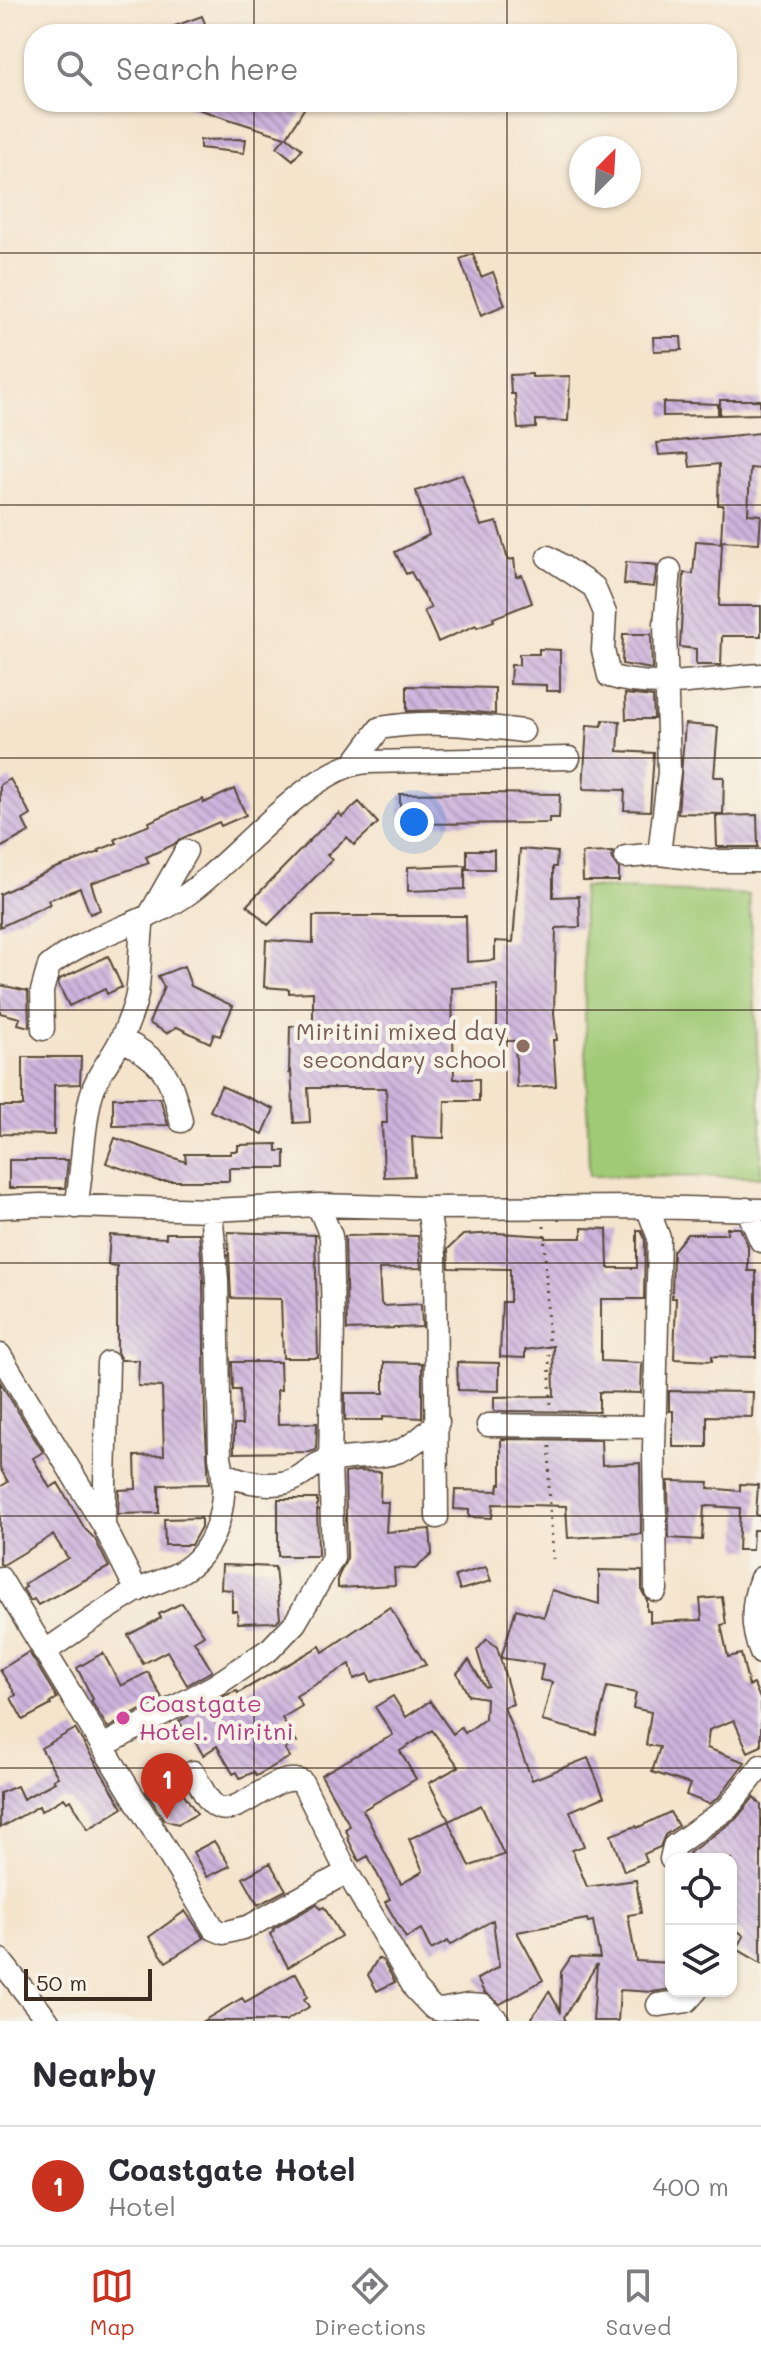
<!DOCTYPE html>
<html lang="en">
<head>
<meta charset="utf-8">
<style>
  :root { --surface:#fff; --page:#f2f2f3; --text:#2b2b33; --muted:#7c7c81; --line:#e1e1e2; --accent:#c8321e }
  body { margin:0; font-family:Mali,sans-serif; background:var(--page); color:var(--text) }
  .controls { position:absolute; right:24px; bottom:24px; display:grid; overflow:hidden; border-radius:16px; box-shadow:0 2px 6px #0004 }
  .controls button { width:72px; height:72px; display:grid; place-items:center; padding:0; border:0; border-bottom:2px solid var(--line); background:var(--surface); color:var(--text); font:40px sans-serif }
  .compass { position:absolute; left:569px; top:136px; width:72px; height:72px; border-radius:50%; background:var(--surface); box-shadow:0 2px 6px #0004; rotate:24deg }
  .scale { position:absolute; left:24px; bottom:20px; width:128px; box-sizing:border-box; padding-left:8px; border:4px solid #3b2a1e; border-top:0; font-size:22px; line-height:28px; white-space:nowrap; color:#3b2a1e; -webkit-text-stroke:6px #f7f3e8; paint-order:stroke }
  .you { position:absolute; left:414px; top:822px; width:28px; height:28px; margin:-20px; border:6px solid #fff; border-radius:50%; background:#1a73e8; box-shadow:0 0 0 12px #1a73e833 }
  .badge { display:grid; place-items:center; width:52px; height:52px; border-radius:50%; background:var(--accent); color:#fff; font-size:26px; font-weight:700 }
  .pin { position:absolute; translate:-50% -66px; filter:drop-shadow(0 2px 4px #0008) }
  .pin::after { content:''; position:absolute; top:42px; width:28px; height:24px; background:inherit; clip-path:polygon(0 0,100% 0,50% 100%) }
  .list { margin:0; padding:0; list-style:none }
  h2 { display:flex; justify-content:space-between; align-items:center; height:104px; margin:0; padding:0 32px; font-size:34px }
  h2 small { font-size:26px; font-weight:400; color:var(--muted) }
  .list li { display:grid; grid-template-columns:52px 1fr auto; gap:24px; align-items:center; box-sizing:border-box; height:120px; padding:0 32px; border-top:2px solid var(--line) }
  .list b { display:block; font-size:30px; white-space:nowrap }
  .list p { margin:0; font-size:26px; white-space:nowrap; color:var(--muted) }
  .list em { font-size:26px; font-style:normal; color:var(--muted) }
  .icon { flex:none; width:44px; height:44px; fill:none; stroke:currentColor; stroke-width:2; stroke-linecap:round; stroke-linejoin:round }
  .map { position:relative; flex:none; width:761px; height:2021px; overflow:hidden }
  .search { position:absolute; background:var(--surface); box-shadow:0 2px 6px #0004; left:24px; right:24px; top:24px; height:88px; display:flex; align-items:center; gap:20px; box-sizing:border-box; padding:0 28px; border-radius:32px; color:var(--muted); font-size:30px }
  .sheet { height:224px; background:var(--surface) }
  nav { display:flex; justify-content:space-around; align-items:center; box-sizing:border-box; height:112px; border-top:2px solid var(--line); background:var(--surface); font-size:22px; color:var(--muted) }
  nav a { display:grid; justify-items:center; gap:4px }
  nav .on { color:var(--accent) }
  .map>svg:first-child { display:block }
  .pitch { fill:#a0ca76; stroke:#6e7a4a; stroke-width:2 }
  .building { fill:url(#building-back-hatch); fill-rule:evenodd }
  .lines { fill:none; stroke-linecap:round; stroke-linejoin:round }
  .minor-casing { stroke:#574638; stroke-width:25 }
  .path { stroke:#574638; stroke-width:3; stroke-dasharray:2 6; stroke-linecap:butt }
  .minor { stroke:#fff; stroke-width:22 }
  .grid { fill:none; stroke:#3b2a1e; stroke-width:2; stroke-opacity:0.55 }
  .education-dot { fill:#8d6e63; stroke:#f7f3e8; stroke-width:3 }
  .hotel-dot { fill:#d1479c; stroke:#f7f3e8; stroke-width:3 }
  .labels { text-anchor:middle; stroke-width:8; stroke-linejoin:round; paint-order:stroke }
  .education-label { font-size:24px; fill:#785e54; stroke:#f7f3e8; text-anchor:end }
  .hotel-label { font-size:24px; fill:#b23c85; stroke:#f7f3e8; text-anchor:start }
</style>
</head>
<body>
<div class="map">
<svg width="761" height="2021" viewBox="0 0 761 2021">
  <defs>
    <pattern id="building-back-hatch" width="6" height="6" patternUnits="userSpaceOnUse" patternTransform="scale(2)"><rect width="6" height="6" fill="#ccb3dd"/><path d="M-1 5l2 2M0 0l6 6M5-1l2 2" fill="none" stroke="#a792b3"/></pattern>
  </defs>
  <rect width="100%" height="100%" fill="#f7f3e8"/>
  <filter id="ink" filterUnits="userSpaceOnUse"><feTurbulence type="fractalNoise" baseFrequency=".0125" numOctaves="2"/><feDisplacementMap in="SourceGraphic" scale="16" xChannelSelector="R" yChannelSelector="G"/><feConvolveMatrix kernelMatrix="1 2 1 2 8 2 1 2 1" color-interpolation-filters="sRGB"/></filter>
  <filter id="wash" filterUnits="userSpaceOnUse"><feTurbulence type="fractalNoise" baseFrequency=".006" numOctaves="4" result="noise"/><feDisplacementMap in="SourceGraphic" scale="32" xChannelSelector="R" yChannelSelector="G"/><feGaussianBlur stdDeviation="1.8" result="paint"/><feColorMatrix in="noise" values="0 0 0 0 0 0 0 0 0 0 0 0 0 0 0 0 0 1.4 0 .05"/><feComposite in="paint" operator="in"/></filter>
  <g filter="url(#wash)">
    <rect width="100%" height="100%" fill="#f4e4cc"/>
    <path class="pitch" d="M582,887L749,895L761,1122V1177L589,1176Z"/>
    <g id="blocks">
      <path class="building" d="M202,16L209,34H159L158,32Z
        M186,102H267L282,107L284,102H308L287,137L302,149L293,160L277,147L285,137L185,105Z
        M246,139L244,153L200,148V140Z
        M473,254L481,277L493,272L505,305L481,315L460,259Z
        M653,337H681L682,350L654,351Z
        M532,374V377L570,376L568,421L536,420V428L518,429L515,394H511L510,375Z
        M720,400H760V414L720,415Z
        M663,402L718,404V415L663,416Z
        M760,433L761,469L750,468L748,514L761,515L759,543L721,541L723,505H718L719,464L690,467L688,453L659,455L657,443Z
        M462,474L481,526L497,522L508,560L514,559L516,577L522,575L532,603L493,618L494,621L477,627L476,625L438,642L424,611L431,608L411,572L406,574L395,552L429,535L416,491Z
        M696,541L722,543L719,606H761V636H722L721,665H696V649L680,647L684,573L693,574Z
        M626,562L657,565L654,587L624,584Z
        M623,634H651L652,669L622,664Z
        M539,649L560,650V691H546V685L510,684L511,665H519V654H539Z
        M407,686L495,688V714L452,710L407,711Z
        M625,694L653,697L654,719H626Z
        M603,720L620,721L618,751L654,753L650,811L624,810L625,790L583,789L587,725L602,726Z
        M685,724L718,727L714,777H724L723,814L678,813Z
        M10,779L31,815L23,820L29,832L0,848V785Z
        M234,789L246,815L221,826L219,822L180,839L173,845L146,857L149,863L91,883L100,910L90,914L80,888L48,900L50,904L0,927V894L53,869L100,852L99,850L117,843L115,839L150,825L149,822L176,810L203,799L204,803Z
        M486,793L560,794L559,818H549V823L400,824V794Z
        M359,802L378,823L354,845L347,837L327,855L332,860L268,925L247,905L321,829L339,813L342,817Z
        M757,815L758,847H717L716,816Z
        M520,849L557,852L556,867H553V897L579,896L580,927L556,928L554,1014L557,1040H553L556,1086L517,1088L515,1041H497V985L452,988L454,1079H479V1101H445L444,1138L412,1137L414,1176L384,1177L382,1123H387L386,1088H308L310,1122L294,1123L291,1069L289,1074L290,1026H313V992L289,993V989L264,987L266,940L313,943V916H466L467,962L495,960V941L513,942Z
        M467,850H494V869H467Z
        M613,852L612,859L619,869V881H583L582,853Z
        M465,865V889L408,891V867Z
        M108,956L122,987L107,994L105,989L69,1006L58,984L60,979Z
        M184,966L191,986L233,1006L220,1036L214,1034L210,1043L177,1027L167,1033L149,1023L164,987L158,976Z
        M0,985L28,991L29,1027L18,1024L20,1018L0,1013Z
        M23,1057H81L80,1084L54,1085V1135L0,1134V1106H23Z
        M221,1086L274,1109L263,1134L210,1111Z
        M113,1098H160L168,1125L113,1126Z
        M115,1138L186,1162L185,1154H231V1151H238V1145L277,1144V1151H285V1168H229V1181H158L106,1163Z
        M9,1160H68L65,1188H9Z
        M582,1228L607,1229L608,1268H637V1230H641L645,1240L644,1299H601V1361L642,1363L641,1393L599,1392V1412L494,1411V1397L554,1396L553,1346L525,1350V1358L500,1357L502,1302H510V1269L449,1268L448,1249L463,1235L497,1233L546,1236V1238H582Z
        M727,1228H740L748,1246V1271H756V1357L712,1356V1361L674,1359L676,1298H672L673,1251L687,1234H727Z
        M228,1232L315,1235L318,1358H283L281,1299L231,1298Z
        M166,1233H199L203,1281L205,1419L209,1484L159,1485V1513L118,1514L119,1490L136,1489L135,1456L164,1455L162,1387L138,1386L139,1360H121L117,1352V1266L108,1265L110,1235L166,1238Z
        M379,1235L418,1236L421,1268L379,1269L381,1303L383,1306L421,1304L422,1327L347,1330L345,1236Z
        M232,1362H280L281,1390H277L278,1424L317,1423L316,1450L310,1452L234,1453V1425H242L240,1390H233Z
        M384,1362L422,1363V1418L383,1416V1420H345V1393H384Z
        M457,1362L499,1363V1391L458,1390Z
        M0,1382L43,1452L33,1458L50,1488L58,1483L85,1529L95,1539L109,1567L38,1605L34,1599L30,1601L23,1589L26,1587L24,1584L68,1558L53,1535L3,1565L0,1564V1487L8,1482L0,1468Z
        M669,1391L753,1392L752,1417L707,1416V1447H673V1411H669Z
        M501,1439L601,1440L602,1465L640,1463L641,1534L568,1538L566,1506L493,1504L492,1518L469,1517V1510L454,1509L455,1490L498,1491L499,1484H501Z
        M359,1471L381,1472L380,1502H388L386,1532L430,1529L432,1554L415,1569L394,1568L395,1585L338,1588V1577L347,1558L345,1473Z
        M668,1481L709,1482L708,1488L740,1491V1484L758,1485L756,1515L761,1516L760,1530H753L752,1550H738L740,1508L708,1506L704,1507L702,1540L669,1538Z
        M278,1499H317L318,1556H278Z
        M201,1518V1527L191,1545H165L164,1519Z
        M222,1565L275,1567L280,1618L276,1622L238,1623L237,1611H232V1590L221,1589Z
        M486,1567L491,1581L460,1590L455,1576Z
        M599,1570L642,1571V1591L647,1600V1611H650V1622L702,1620L700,1599L722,1597L726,1624L721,1625L728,1657L741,1654L749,1686L754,1684L761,1701V1746L748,1752L734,1720L709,1730L707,1748L745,1762L718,1798L709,1804L686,1795L690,1784L652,1772L660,1747L646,1745L651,1712L633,1708L636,1693L607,1687L596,1735L542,1721L552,1682L540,1680L543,1664L501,1658L516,1609L544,1617L552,1590L599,1604Z
        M182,1603L204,1635L194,1641L212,1671L187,1685L167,1651L143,1664L128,1635L161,1618L159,1614Z
        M390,1607L426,1665L371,1682L368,1674L354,1679L350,1664L296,1696L302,1706L282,1718L297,1742L285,1749L290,1757L256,1776L254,1772L240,1778L237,1772L233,1774L217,1746L203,1755L191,1734L188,1736L179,1721L226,1695L237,1691L238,1693L320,1646L323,1652Z
        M487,1639L497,1647L513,1704L504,1707L532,1780L588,1758L604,1797L570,1811L584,1846L572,1850L587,1887L636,1880L641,1913L628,1915L636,1961L671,1963V1989L653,1992L620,1990L618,2021H593L597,1964L564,2017L566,2021H530L549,1991L560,2011L561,1972L571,1957L600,1958L593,1921L588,1922L587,1919L517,1932L543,1980L500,2004L484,1992L477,1979L499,1967L493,1920L450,1945L448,1941L431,1950L421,1929L406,1938L385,1902L390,1899L368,1856L359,1861L347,1837L349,1836L345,1829L350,1826L321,1775L393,1735L375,1707L393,1696L406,1717L430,1701L453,1734L461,1727L465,1733L485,1719L486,1698L468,1695L457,1673L469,1660L485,1687L488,1686L477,1650ZM432,1730L459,1767L429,1783L449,1821L481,1805L504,1855L470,1866L448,1821L409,1839L423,1871L401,1884L363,1810L416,1779L400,1751Z
        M29,1652L57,1698L50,1703L51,1705L23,1720L11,1698L16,1695L0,1670Z
        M103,1653L121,1686L148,1672L162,1698L108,1728L91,1701L93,1699L77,1668Z
        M75,1729L123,1808L88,1829L71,1800L67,1802L64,1798L41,1811L39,1806L0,1828V1793L17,1786L23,1799L55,1782L53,1780L58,1777L41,1748Z
        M172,1776L197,1814L178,1824L164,1820L146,1791Z
        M754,1797L761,1805V1963L737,1949L744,1936L731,1925V1859H695L689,1853L736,1819Z
        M670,1812L678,1826L665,1835L660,1847L644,1854L647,1862L624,1871L611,1835L636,1826L637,1828Z
        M214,1841L230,1866L207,1877L193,1852Z
        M270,1863L286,1890L258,1905L243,1878Z
        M317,1904L320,1909L324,1907L341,1936L288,1967L270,1934L274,1931L273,1929Z
        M185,1911L204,1938L166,1962L149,1937Z
        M378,1958L383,1961L395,1982L377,1991L368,1975Z
        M296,1973L304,1988L307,1997L304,1999L309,2007L285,2021H203L242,1998L245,2002Z"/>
    </g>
  </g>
  <g filter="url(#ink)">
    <use href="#blocks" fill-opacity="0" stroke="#574638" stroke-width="2"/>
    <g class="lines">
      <g class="minor-casing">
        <path id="minor" d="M548,557L594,587L605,613L603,650L609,676C658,691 710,678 761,675
          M354,763L380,728C429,720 475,725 523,731
          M659,854L669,772L665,624L670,570
          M626,857L659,854L715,861H761
          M149,916L186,851
          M43,1029L42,991L49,966C90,933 145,925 189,893C237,859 311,765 368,762L569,758
          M122,1039C164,1064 170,1072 181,1121
          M0,1207L40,1205L211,1210L318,1205L428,1208L647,1207L761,1210
          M76,1207C83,1170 82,1132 91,1096C97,1072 114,1057 123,1035C128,1023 135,1007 137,994C141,969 139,944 143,919
          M647,1207L659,1238L654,1449L656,1590
          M428,1208L435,1255L437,1517
          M747,1209L761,1241
          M0,1355L104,1526L137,1591
          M488,1425L654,1427
          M224,1473C244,1483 277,1489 297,1478C307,1473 313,1464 324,1462C379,1450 392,1469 438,1422
          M104,1524L108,1363
          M0,1578L214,1929L224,1933L250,1926L347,1872L415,1989L433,2008L440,2010L468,2005L483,2006L498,2021
          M761,1578C751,1603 751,1628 761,1653
          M44,1652C74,1632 105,1609 136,1591C152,1583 172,1579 187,1568C220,1545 229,1494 220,1457L217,1280L211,1210
          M103,1746L216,1685L270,1649L295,1623L333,1558L330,1461L333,1324L331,1236L318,1205
          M193,1772C199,1782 205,1798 214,1805C237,1823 275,1768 302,1782L347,1872
          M671,1859L674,1846L728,1808L761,1766
          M0,1960L48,2021
          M658,2005L687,2001L696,1991"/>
      </g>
      <path class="path" d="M544,1226L551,1407
        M550,1446L549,1488L553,1559"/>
      <use href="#minor" class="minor"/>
    </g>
  </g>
  <path class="grid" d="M254,0V34M507,0V34M254,102V2021M507,102V2021M0,253H761M0,505H761M0,758H761M0,1010H761M0,1263H761M0,1516H761M0,1768H761"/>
  <circle class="education-dot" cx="523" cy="1046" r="8"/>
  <circle class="hotel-dot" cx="123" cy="1718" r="8"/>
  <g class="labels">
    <g class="education-label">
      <text x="507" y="1040">Miritini mixed day<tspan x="507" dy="28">secondary school</tspan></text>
    </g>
    <g class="hotel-label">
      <text x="139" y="1712">Coastgate<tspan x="139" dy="28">Hotel. Miritni</tspan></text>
    </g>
  </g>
</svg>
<div class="controls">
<button><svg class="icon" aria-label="locate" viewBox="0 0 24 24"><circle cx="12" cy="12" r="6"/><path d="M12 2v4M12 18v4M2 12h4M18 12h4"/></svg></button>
<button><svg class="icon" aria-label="layers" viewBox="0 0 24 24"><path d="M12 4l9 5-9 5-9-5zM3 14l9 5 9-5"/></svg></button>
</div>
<svg class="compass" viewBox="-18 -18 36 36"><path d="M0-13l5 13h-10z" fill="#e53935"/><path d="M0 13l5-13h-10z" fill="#7c7c81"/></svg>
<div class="scale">50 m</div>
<div class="you"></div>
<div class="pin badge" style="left:167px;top:1819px">1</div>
<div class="search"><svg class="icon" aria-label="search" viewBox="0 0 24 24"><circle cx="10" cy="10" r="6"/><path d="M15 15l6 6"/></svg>Search here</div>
</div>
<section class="sheet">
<h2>Nearby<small></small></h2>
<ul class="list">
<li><span class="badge">1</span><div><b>Coastgate Hotel</b><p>Hotel</p></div><em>400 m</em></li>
</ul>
</section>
<nav>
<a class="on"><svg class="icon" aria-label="map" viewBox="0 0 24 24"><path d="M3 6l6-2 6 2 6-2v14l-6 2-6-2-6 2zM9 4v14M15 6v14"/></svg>Map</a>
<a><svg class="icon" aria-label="directions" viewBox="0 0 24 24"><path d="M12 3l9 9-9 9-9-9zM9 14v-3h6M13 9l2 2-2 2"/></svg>Directions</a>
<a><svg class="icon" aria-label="saved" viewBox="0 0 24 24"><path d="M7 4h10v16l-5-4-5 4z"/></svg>Saved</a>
</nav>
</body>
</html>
